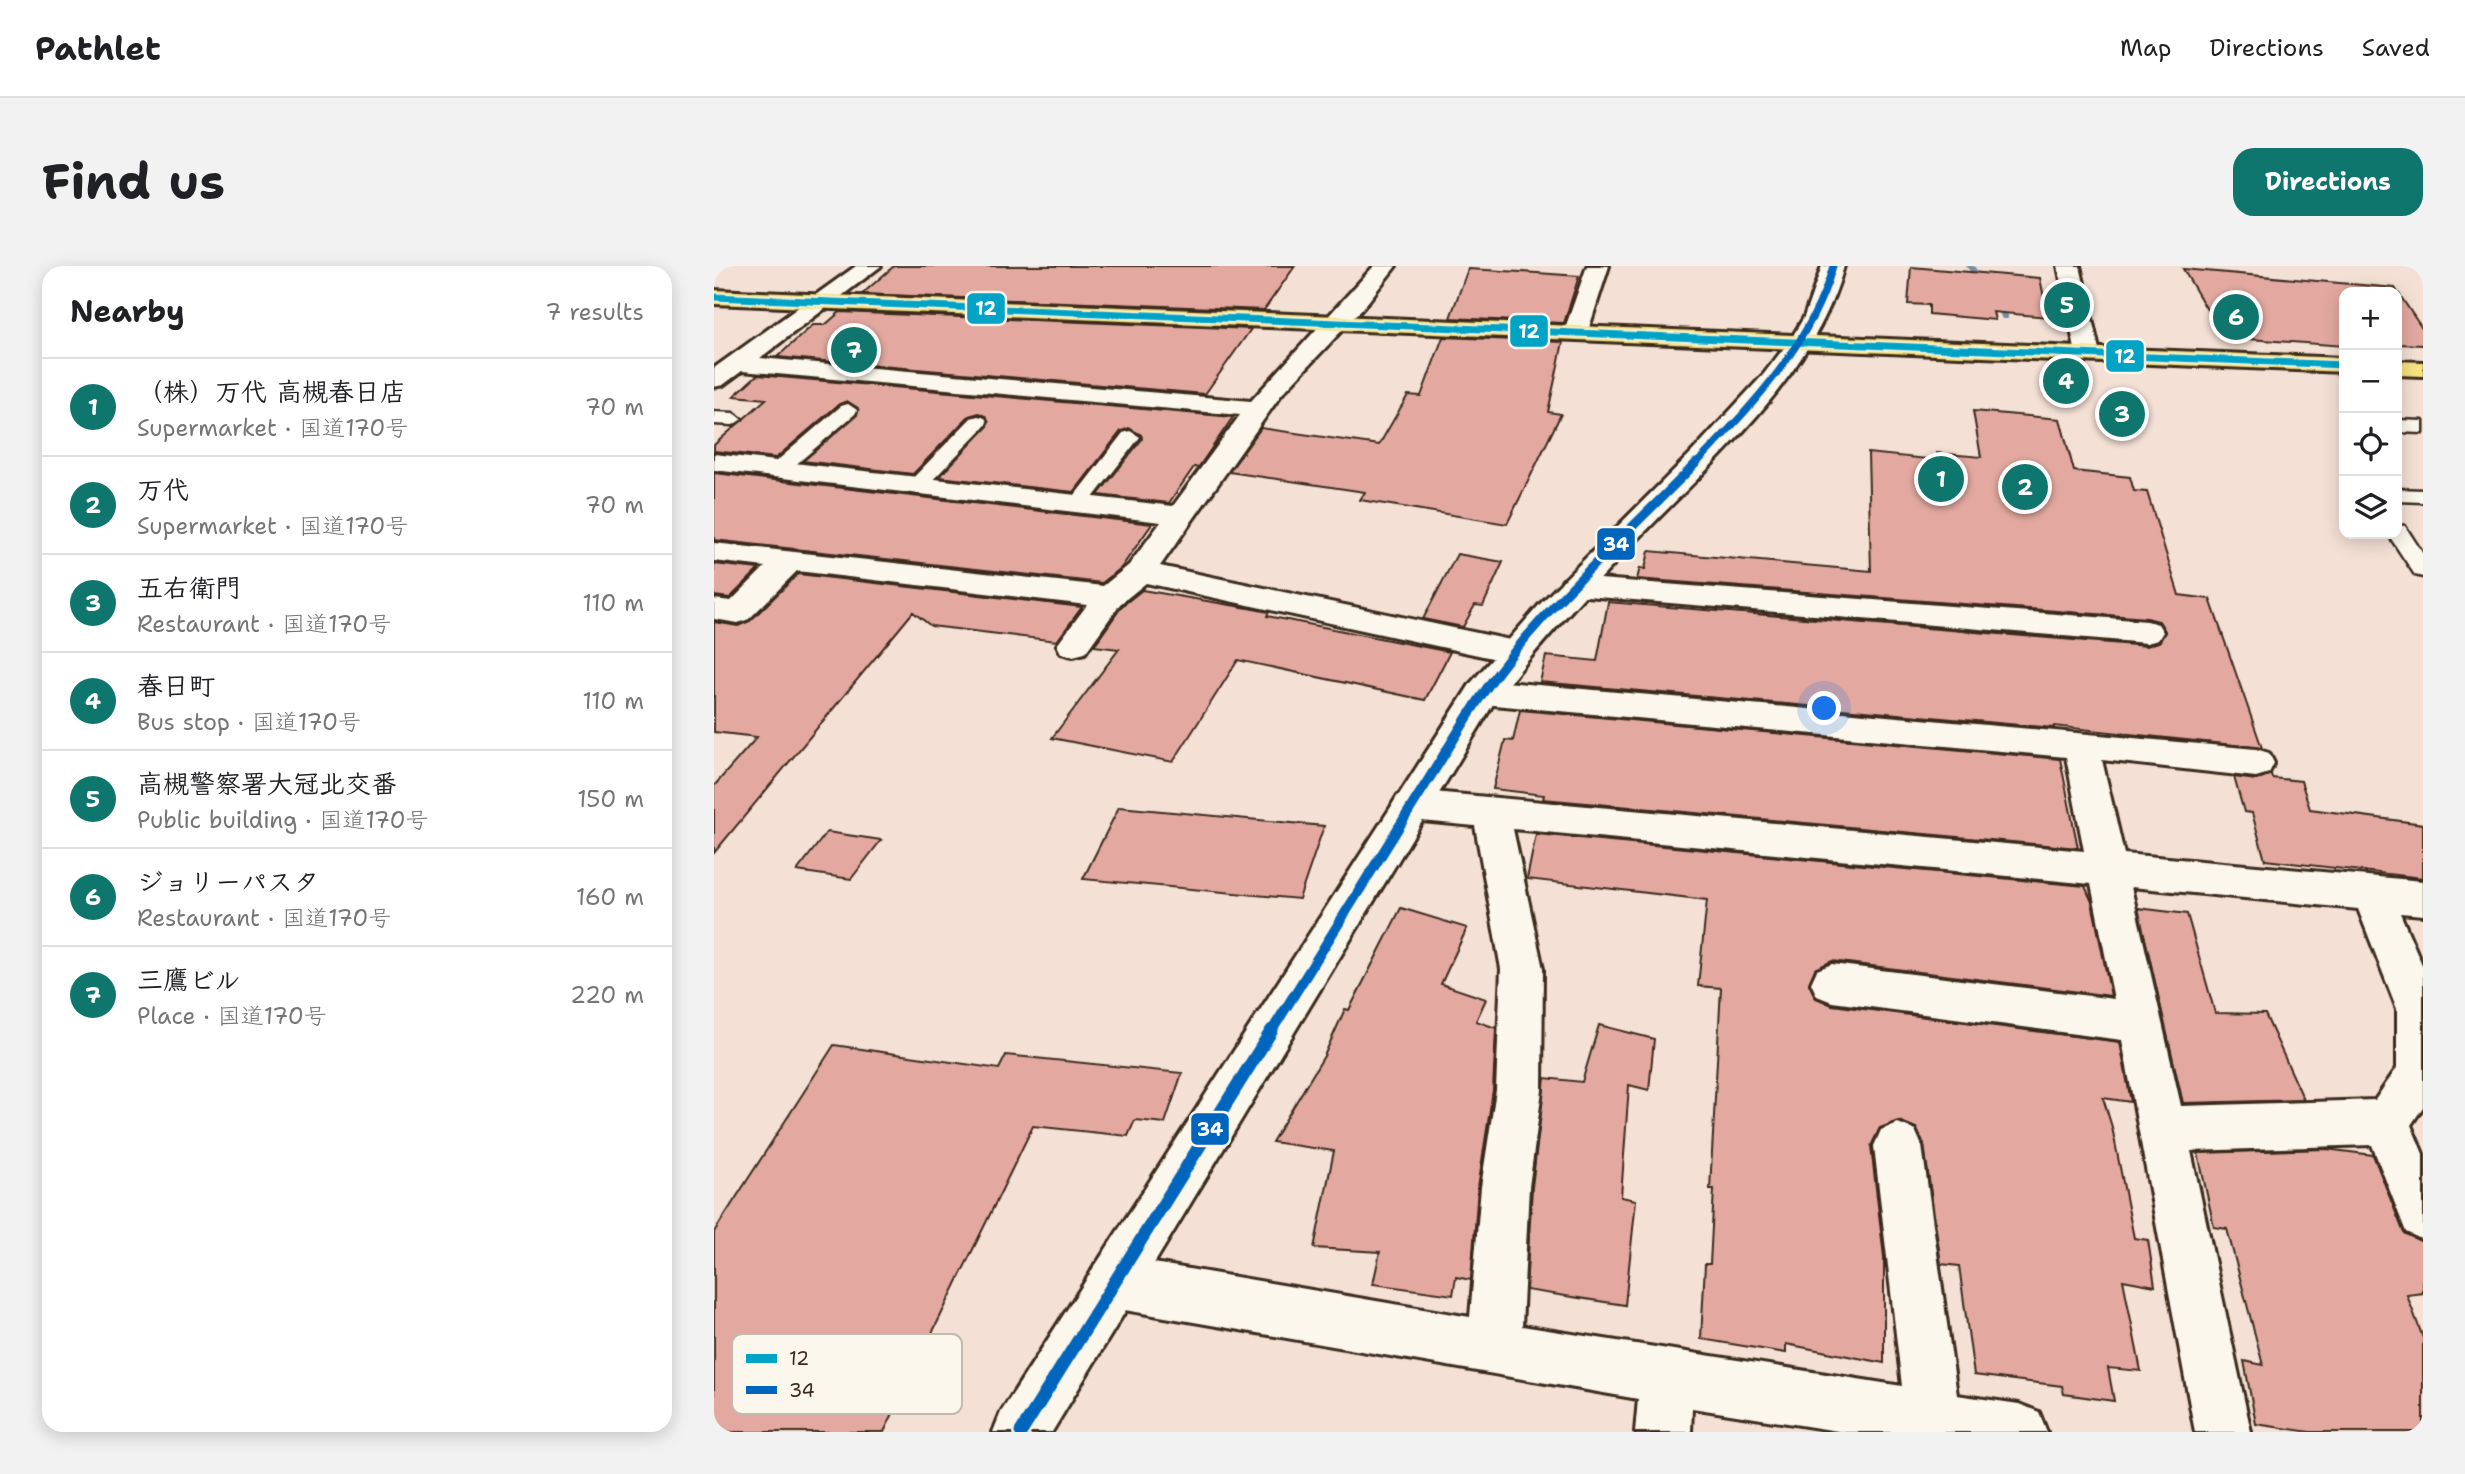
<!DOCTYPE html>
<html lang="en">
<head>
<meta charset="utf-8">
<style>
  :root { --surface:#fff; --page:#f2f2f2; --text:#202124; --muted:#757577; --line:#e0e0e0; --accent:#0f766e }
  body { margin:0; font-family:"Shantell Sans","Klee One",sans-serif; background:var(--page); color:var(--text) }
  .controls { position:absolute; right:21px; top:21px; display:grid; overflow:hidden; border-radius:14px; box-shadow:0 4px 18px #0003 }
  .controls button { width:63px; height:63px; display:grid; place-items:center; padding:0; border:0; border-bottom:2px solid var(--line); background:var(--surface); color:var(--text); font:35px sans-serif }
  .you { position:absolute; left:1111px; top:443px; width:24px; height:24px; margin:-18px; border:5px solid #fff; border-radius:50%; background:#1a73e8; box-shadow:0 0 0 10px #1a73e833 }
  .badge { display:grid; place-items:center; width:46px; height:46px; border-radius:50%; background:var(--accent); color:#fff; font-size:23px; font-weight:700 }
  .pin { position:absolute; translate:-50% -50%; border:4px solid #fff; box-shadow:0 2px 7px #0006 }
  .list { margin:0; padding:0; list-style:none }
  h2 { display:flex; justify-content:space-between; align-items:center; height:91px; margin:0; padding:0 28px; font-size:30px }
  h2 small { font-size:23px; font-weight:400; color:var(--muted) }
  .list li { display:grid; grid-template-columns:46px 1fr auto; gap:21px; align-items:center; box-sizing:border-box; height:98px; padding:0 28px; border-top:2px solid var(--line) }
  .list b { display:block; font-size:26px; white-space:nowrap }
  .list p { margin:0; font-size:23px; white-space:nowrap; color:var(--muted) }
  .list em { font-size:23px; font-style:normal; color:var(--muted) }
  .icon { flex:none; width:38px; height:38px; fill:none; stroke:currentColor; stroke-width:2; stroke-linecap:round; stroke-linejoin:round }
  .map { position:relative; flex:none; width:1709px; height:1166px; overflow:hidden; border-radius:21px }
  header { display:flex; align-items:center; gap:42px; box-sizing:border-box; height:98px; padding:0 35px; background:var(--surface); border-bottom:2px solid var(--line) }
  header strong { font-size:33px }
  nav { display:flex; gap:38px; margin-inline-start:auto; font-size:24px }
  .intro { display:flex; align-items:center; justify-content:space-between; box-sizing:border-box; height:168px; padding:0 42px }
  h1 { margin:0; font-size:49px }
  .button { padding:18px 32px; border-radius:21px; background:var(--accent); color:#fff; font-size:24px; font-weight:700 }
  main { display:flex; gap:42px; padding:0 42px }
  aside { flex:1; background:var(--surface); border-radius:21px; box-shadow:0 4px 18px #0003 }
  .map>svg:first-child { display:block }
  .lines { fill:none; stroke-linecap:round; stroke-linejoin:round }
  .stream { fill:#768da2; fill-rule:evenodd }
  .building { fill:#e3a9a0; stroke:#3b2a1e; stroke-width:2 }
  .lane-casing { stroke:#3b2a1e; stroke-width:5 }
  .street-casing { stroke:#3b2a1e; stroke-width:6 }
  .secondary-casing { stroke:#3b2a1e; stroke-width:6 }
  .highway-casing { stroke:#3b2a1e; stroke-width:6 }
  .lane { fill:#fbf7ec; fill-rule:evenodd }
  .street { fill:#fbf7ec; fill-rule:evenodd }
  .secondary { fill:#fbf7ec; fill-rule:evenodd }
  .highway { fill:#f7e281; fill-rule:evenodd }
  .bus-1-casing { stroke:#fbf7ec; stroke-width:10 }
  .bus-2-far3-casing { stroke:#fbf7ec; stroke-width:10 }
  .bus-2-far2-casing { stroke:#fbf7ec; stroke-width:13 }
  .bus-2-far1-casing { stroke:#fbf7ec; stroke-width:16 }
  .bus-2-casing { stroke:#fbf7ec; stroke-width:18 }
  .bus-1 { stroke:#03a3c5; stroke-width:7 }
  .bus-2-far3 { stroke:#0065bd; stroke-width:7 }
  .bus-2-far2 { stroke:#0065bd; stroke-width:9 }
  .bus-2-far1 { stroke:#0065bd; stroke-width:10 }
  .bus-2 { stroke:#0065bd; stroke-width:13 }
  .key { fill:#fbf7ec; stroke:#c1baae; stroke-width:2 }
  .key-label { font-size:19px; fill:#3b2a1e }
  .line-badge { stroke:#fbf7ec; stroke-width:2.5 }
  .badge-label { font-size:19px; text-anchor:middle; font-weight:bold; fill:#fff }
</style>
</head>
<body>
<header>
<strong>Pathlet</strong>
<nav><a>Map</a><a>Directions</a><a>Saved</a></nav>
</header>
<div class="intro"><h1>Find us</h1><a class="button">Directions</a></div>
<main>
<aside>
<h2>Nearby<small>7 results</small></h2>
<ul class="list">
<li><span class="badge">1</span><div><b>（株）万代 高槻春日店</b><p>Supermarket · 国道170号</p></div><em>70 m</em></li>
<li><span class="badge">2</span><div><b>万代</b><p>Supermarket · 国道170号</p></div><em>70 m</em></li>
<li><span class="badge">3</span><div><b>五右衛門</b><p>Restaurant · 国道170号</p></div><em>110 m</em></li>
<li><span class="badge">4</span><div><b>春日町</b><p>Bus stop · 国道170号</p></div><em>110 m</em></li>
<li><span class="badge">5</span><div><b>高槻警察署大冠北交番</b><p>Public building · 国道170号</p></div><em>150 m</em></li>
<li><span class="badge">6</span><div><b>ジョリーパスタ</b><p>Restaurant · 国道170号</p></div><em>160 m</em></li>
<li><span class="badge">7</span><div><b>三鷹ビル</b><p>Place · 国道170号</p></div><em>220 m</em></li>
</ul>
</aside>
<div class="map">
<svg width="1709" height="1166" viewBox="0 0 1709 1166">
  <rect width="100%" height="100%" fill="#f4e0d5"/>
  <filter id="ink" filterUnits="userSpaceOnUse"><feTurbulence type="fractalNoise" baseFrequency=".0143" numOctaves="2"/><feDisplacementMap in="SourceGraphic" scale="14" xChannelSelector="R" yChannelSelector="G"/><feConvolveMatrix kernelMatrix="1 2 1 2 8 2 1 2 1" color-interpolation-filters="sRGB"/></filter>
  <g filter="url(#ink)">
    <g class="lines">
      <path class="stream" d="M1252,0H1260C1271,17 1295,32 1294,53H1288L1279,34Z"/>
    </g>
    <path class="building" d="M180,0H581L550,44L148,28Z
      M1197,1L1326,12L1334,51L1279,46L1281,54L1215,48V39L1194,38Z
      M754,3L823,7L865,10L850,57L736,52Z
      M1469,3L1681,22L1709,64V79L1683,78V26H1630V80L1509,71Z
      M126,46L537,63L491,128L63,91L99,59H111Z
      M729,71L849,76L834,146L847,148L793,258L646,234L651,226L515,206L547,162L665,179L694,129L707,130Z
      M43,109L519,151L484,202L480,201L455,237L384,229L428,173L427,169L415,162L407,165L360,226L225,211L273,161V151L265,147L255,150L199,208L89,195L143,149L144,142L133,135L125,138L62,192L0,185V179L52,133L20,130Z
      M1259,145L1346,153L1360,205L1416,211L1420,225L1433,226L1465,329L1496,333L1548,482L1340,460V462L826,416L832,390L883,395L894,336L1433,380L1446,375L1451,365L1445,355L1433,352L923,313L926,302L931,303L935,285L1157,305L1154,187L1223,194V187L1267,191Z
      M0,207L438,258L407,302L388,317L0,274Z
      M743,288L789,296L769,340L761,339L749,361L709,353Z
      M0,298L45,303L16,332L0,330Z
      M84,308L368,341L343,375L217,360L199,346L0,587V520L43,471L0,466V356L24,360L36,355Z
      M428,324L534,342L555,346L553,350L736,386L711,434L524,394L459,496L338,472L405,383L380,380L408,340Z
      M806,444L1346,493L1364,582L829,533L830,529L779,523L791,474L799,475Z
      M1557,508L1558,512L1587,515L1596,543L1709,558V612L1551,594L1538,547L1530,546L1520,511L1542,514Z
      M405,541L610,560L585,633L369,613Z
      M113,566L167,574L137,613L83,605Z
      M822,568L1371,620L1378,636L1397,730L1118,695L1101,703L1095,718L1102,732L1118,739L1406,776L1417,836L1389,832L1398,861L1420,972L1434,974L1441,1020L1409,1014L1427,1105L1394,1102L1400,1135L1350,1128L1348,1120L1260,1109L1245,1000L1227,998L1210,879L1202,862L1185,855L1166,862L1157,880L1170,991V1097L1072,1078V1087L987,1073L991,998H996L1000,923H996L1007,722L984,720L993,634L813,613Z
      M687,642L753,662L727,718L772,733L762,755L782,762L779,824L764,921L757,1014L742,1011L739,1029L659,1018L666,986L600,982L620,885L558,876L610,790L631,743L635,744Z
      M1424,642L1473,648L1501,747L1551,748L1590,834L1469,837Z
      M885,759L940,773L935,824L915,819L907,931L922,934L911,1039L812,1024L818,921L831,812L868,816Z
      M120,779L285,803L292,789L468,807L451,857L421,854L414,870L319,860L170,1166H0V966Z
      M1612,883L1659,889L1690,967L1709,976V1027L1693,1029L1709,1072V1166H1596L1542,1158L1530,1095L1549,1099L1513,963L1500,961L1484,887Z"/>
    <g class="lines">
      <g class="lane-casing">
        <path id="lane" d="M134,138L143,144L141,148L72,207H58L55,203L58,199L127,140Z
          M0,146L19,147L28,153L19,159L0,158Z
          M264,150L271,152L273,156L271,160L210,223H196L193,219L196,215L257,152Z
          M1683,154L1709,155V167L1683,166Z
          M416,165L426,171L371,242H357L354,238L357,234L409,167Z
          M1683,223L1709,224V236L1683,235Z
          M1683,259L1691,260L1709,288V311L1701,309L1674,268H1683Z"/>
      </g>
      <g class="street-casing">
        <path id="street" d="M142,0H167L46,92L537,135L660,0H682L649,42L567,129L446,300L801,375L813,378L817,386L813,394L801,397L432,317L406,338L371,387L359,390L347,387L343,379L373,339L83,305L35,353L24,357L0,353V333L17,335L51,301L0,295V277L389,320L415,299L447,256L0,204V188L459,240L526,149L28,105L9,119L0,121V102Z
          M873,0H895L873,68L869,73H853L849,68Z
          M1344,0H1366L1386,88L1383,93L1374,95L1365,93L1362,88Z
          M860,311L1433,355L1444,358L1449,366L1444,374L1433,377L849,328L845,321L849,314Z
          M769,414L1542,483L1555,487L1560,497L1555,507L1542,511L1388,494L1410,588L1709,615V649L1686,647L1709,701V841L1697,859L1709,888V974L1692,966L1658,879L1477,885L1537,1166H1481L1408,774L1118,736L1103,730L1097,717L1103,704L1118,698L1400,733L1377,618L799,563L829,703L828,824L815,921L808,1060L1188,1120L1160,880L1167,864L1184,857L1201,864L1208,880L1243,1129L1305,1138L1325,1146L1333,1166H1130L978,1142L977,1166H921L924,1133L399,1042L381,1034L373,1016L381,998L399,990L756,1051L767,921L782,824L787,703L761,560L697,554L684,549L678,539L684,529L697,524L1370,585L1352,491L769,438L757,435L752,426L757,417ZM1417,621L1644,643L1683,743V802L1661,834L1467,840Z"/>
      </g>
      <g class="secondary-casing">
        <path id="secondary" d="M1108,0H1130C1101,108 1004,190 929,268C877,322 827,376 781,435L338,1166H279L287,1146L757,417L827,337L977,187L1049,109L1077,73L1090,51Z"/>
      </g>
      <g class="highway-casing">
        <path id="highway" d="M0,24L1630,92V106L0,38Z
          M1683,95L1709,96V110L1683,109Z"/>
      </g>
      <use href="#lane" class="lane"/>
      <use href="#street" class="street"/>
      <use href="#secondary" class="secondary"/>
      <use href="#highway" class="highway"/>
      <g class="bus-1-casing">
        <path id="bus-1" d="M0,31L1630,99"/>
      </g>
      <g class="bus-2-far3-casing">
        <path id="bus-2-far3" d="M981,199C1038,139 1096,81 1119,0"/>
      </g>
      <g class="bus-2-far2-casing">
        <path id="bus-2-far2" d="M755,449C814,353 905,277 982,197"/>
      </g>
      <g class="bus-2-far1-casing">
        <path id="bus-2-far1" d="M557,766L756,447"/>
      </g>
      <g class="bus-2-casing">
        <path id="bus-2" d="M307,1166L558,764"/>
      </g>
      <use href="#bus-1" class="bus-1"/>
      <use href="#bus-2-far3" class="bus-2-far3"/>
      <use href="#bus-2-far2" class="bus-2-far2"/>
      <use href="#bus-2-far1" class="bus-2-far1"/>
      <use href="#bus-2" class="bus-2"/>
    </g>
  </g>
  <rect x="18" y="1068" width="230" height="80" rx="10" class="key"/>
  <rect x="32" y="1088" width="31" height="9" fill="#03a3c5"/>
  <rect x="32" y="1120" width="31" height="8" fill="#0065bd"/>
  <g class="key-label">
    <text x="75" y="1099">12</text>
    <text x="75" y="1131">34</text>
  </g>
  <g class="line-badge">
    <rect x="252" y="26" width="40" height="33" rx="7" fill="#03a3c5"/>
    <rect x="795" y="48" width="40" height="34" rx="7" fill="#03a3c5"/>
    <rect x="1391" y="73" width="40" height="34" rx="7" fill="#03a3c5"/>
    <rect x="882" y="261" width="40" height="34" rx="7" fill="#0065bd"/>
    <rect x="476" y="846" width="40" height="34" rx="7" fill="#0065bd"/>
  </g>
  <g class="badge-label">
    <text x="272" y="49">12</text>
    <text x="815" y="72">12</text>
    <text x="1411" y="97">12</text>
    <text x="902" y="285">34</text>
    <text x="496" y="870">34</text>
  </g>
</svg>
<div class="controls">
<button>+</button>
<button>−</button>
<button><svg class="icon" aria-label="locate" viewBox="0 0 24 24"><circle cx="12" cy="12" r="6"/><path d="M12 2v4M12 18v4M2 12h4M18 12h4"/></svg></button>
<button><svg class="icon" aria-label="layers" viewBox="0 0 24 24"><path d="M12 4l9 5-9 5-9-5zM3 14l9 5 9-5"/></svg></button>
</div>
<div class="you"></div>
<div class="pin badge" style="left:1227px;top:213px">1</div>
<div class="pin badge" style="left:1311px;top:221px">2</div>
<div class="pin badge" style="left:1408px;top:148px">3</div>
<div class="pin badge" style="left:1352px;top:115px">4</div>
<div class="pin badge" style="left:1353px;top:39px">5</div>
<div class="pin badge" style="left:1522px;top:51px">6</div>
<div class="pin badge" style="left:140px;top:84px">7</div>
</div>
</main>
</body>
</html>
